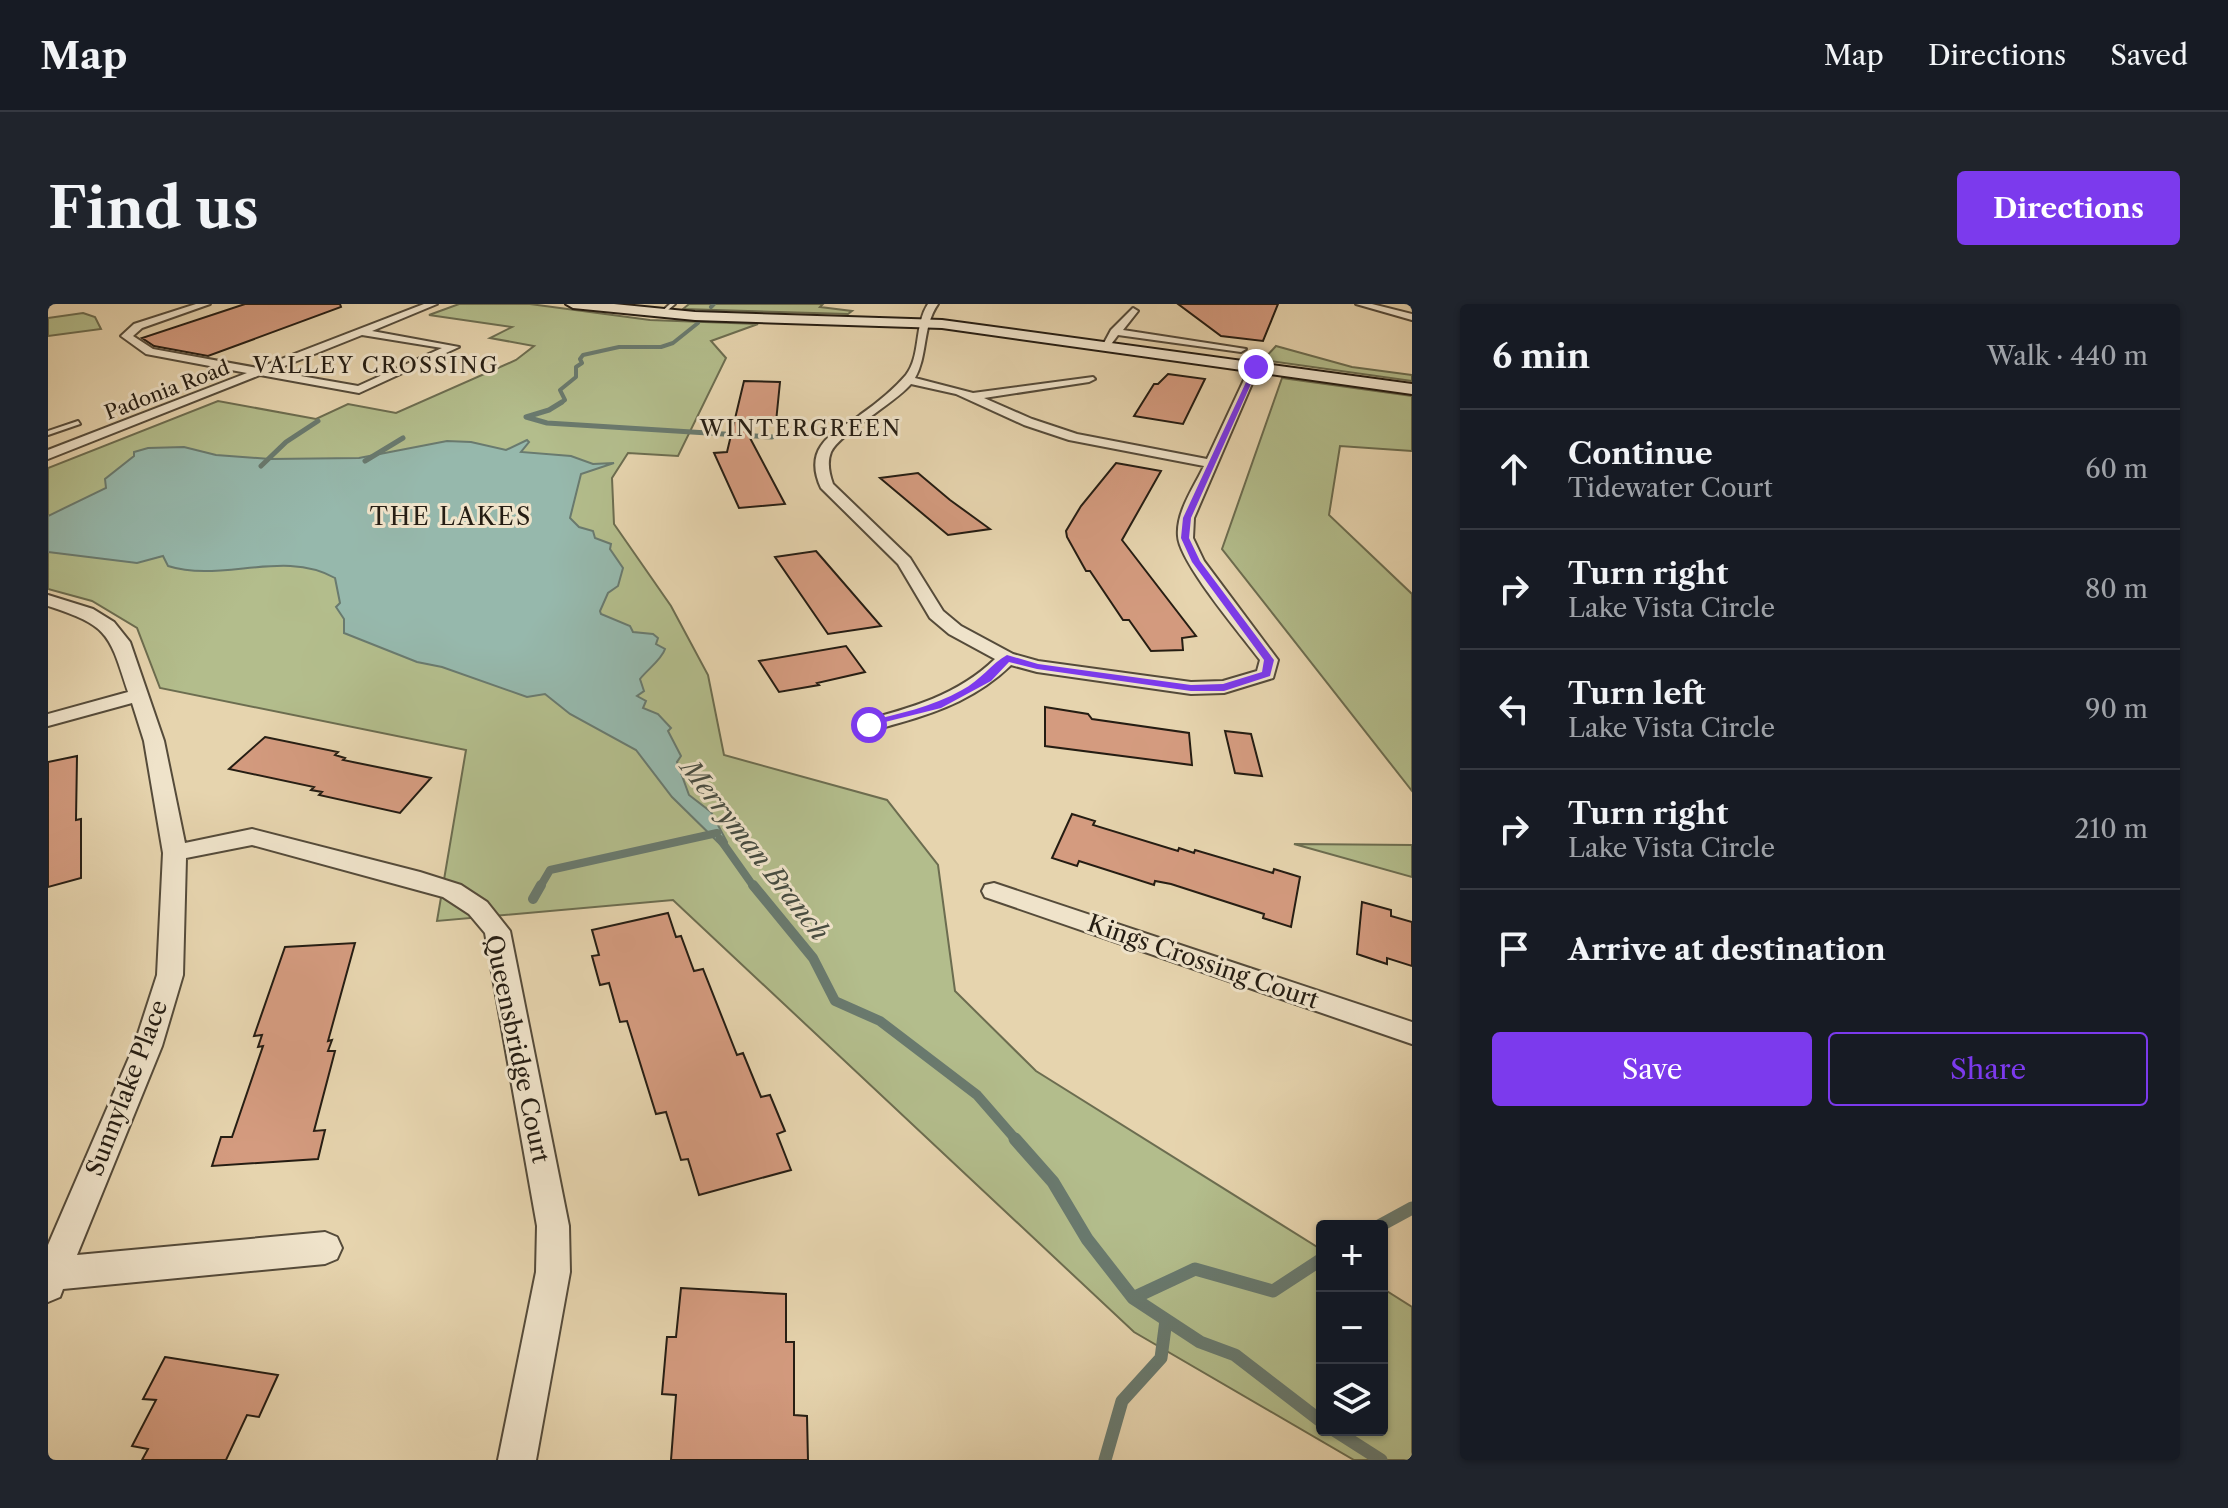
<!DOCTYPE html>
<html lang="en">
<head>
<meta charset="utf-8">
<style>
  :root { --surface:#171b24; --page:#20242c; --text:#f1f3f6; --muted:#9ea1a6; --line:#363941; --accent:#7c3aed }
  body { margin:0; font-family:"Libre Caslon Text",serif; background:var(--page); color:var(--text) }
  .controls { position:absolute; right:24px; bottom:24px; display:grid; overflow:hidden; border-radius:8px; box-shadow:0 2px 6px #0004 }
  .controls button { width:72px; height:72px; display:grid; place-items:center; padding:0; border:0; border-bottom:2px solid var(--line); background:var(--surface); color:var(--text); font:40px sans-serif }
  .stop { position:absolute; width:24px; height:24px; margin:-18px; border:6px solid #7c3aed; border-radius:50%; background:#fff }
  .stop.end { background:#7c3aed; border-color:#fff; box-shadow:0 2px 8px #0008 }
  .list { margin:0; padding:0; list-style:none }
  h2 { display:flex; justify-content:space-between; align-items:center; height:104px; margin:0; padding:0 32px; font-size:34px }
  h2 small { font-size:26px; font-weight:400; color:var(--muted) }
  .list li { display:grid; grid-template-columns:52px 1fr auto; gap:24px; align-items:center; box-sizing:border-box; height:120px; padding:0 32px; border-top:2px solid var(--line) }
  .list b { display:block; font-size:30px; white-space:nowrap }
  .list p { margin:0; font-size:26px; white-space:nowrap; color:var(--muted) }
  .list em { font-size:26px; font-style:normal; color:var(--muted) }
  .actions { display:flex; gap:16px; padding:24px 32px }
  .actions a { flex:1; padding:18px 0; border:2px solid var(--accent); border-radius:8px; text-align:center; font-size:28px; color:var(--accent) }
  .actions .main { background:var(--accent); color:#fff }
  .icon { flex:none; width:44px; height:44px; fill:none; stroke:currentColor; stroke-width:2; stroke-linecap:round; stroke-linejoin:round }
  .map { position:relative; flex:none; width:1364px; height:1156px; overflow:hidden; border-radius:8px }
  header { display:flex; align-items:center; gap:48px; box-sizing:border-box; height:112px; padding:0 40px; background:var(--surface); border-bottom:2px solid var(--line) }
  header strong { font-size:38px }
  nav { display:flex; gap:44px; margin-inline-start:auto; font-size:28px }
  .intro { display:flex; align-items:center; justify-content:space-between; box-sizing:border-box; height:192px; padding:0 48px }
  h1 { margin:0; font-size:56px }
  .button { padding:20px 36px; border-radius:8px; background:var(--accent); color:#fff; font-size:28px; font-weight:700 }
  main { display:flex; gap:48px; padding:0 48px }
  aside { flex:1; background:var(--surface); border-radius:8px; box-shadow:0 2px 6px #0004 }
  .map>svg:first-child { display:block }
  .green { fill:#b3bd8c; stroke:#6c6d50; stroke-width:2 }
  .water { fill:#96b8ac; stroke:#697a6f; stroke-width:2 }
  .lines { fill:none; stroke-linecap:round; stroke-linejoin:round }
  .stream-far4 { stroke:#697a6f; stroke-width:4 }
  .stream-far3 { stroke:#697a6f; stroke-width:5 }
  .stream-far2 { stroke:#697a6f; stroke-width:8 }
  .stream-far1 { stroke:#697a6f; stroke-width:10 }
  .stream { stroke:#697a6f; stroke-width:13 }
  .building { fill:#d49b7f; stroke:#251d13; stroke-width:2 }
  .lane-casing { stroke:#554b3a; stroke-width:4 }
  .street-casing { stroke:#554b3a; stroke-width:4 }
  .secondary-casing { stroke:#251d13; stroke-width:4 }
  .lane { fill:#efe3ca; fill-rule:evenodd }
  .street { fill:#efe3ca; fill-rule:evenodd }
  .secondary { fill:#efe3ca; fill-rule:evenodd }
  .route { fill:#7c3aed }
  .labels { text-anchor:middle; stroke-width:6; stroke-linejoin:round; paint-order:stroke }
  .far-street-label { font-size:20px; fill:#251d13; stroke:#efe3ca }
  .far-neighbourhood-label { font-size:22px; letter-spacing:2px; fill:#251d13; stroke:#efe3ca }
  .far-quarter-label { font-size:24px; letter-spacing:2px; fill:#251d13; stroke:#efe3ca }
  .street-label { font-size:24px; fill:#251d13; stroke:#efe3ca }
  .water-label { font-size:26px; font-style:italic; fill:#474c41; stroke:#efe3ca }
</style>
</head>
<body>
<header>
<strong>Map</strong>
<nav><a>Map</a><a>Directions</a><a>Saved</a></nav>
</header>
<div class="intro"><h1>Find us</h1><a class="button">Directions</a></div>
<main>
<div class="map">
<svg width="1364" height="1156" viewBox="0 0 1364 1156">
  <rect width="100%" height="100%" fill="#e6d4ae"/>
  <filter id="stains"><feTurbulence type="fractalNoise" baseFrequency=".0025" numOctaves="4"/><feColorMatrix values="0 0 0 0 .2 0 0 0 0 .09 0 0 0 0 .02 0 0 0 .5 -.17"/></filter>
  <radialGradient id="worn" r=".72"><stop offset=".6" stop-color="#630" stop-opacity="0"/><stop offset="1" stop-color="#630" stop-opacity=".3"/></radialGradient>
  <path class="green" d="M411,0H482L602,16L710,20L663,37L678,54L630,152L580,149L564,174L566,220L623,302L660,371L676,451L839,496L890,561L907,687L988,767L1274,946V1126H1334V984L1364,1003V1156H1306L1086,1028L625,596L389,617L418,446L112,384L89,324L44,297L0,285V164L170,97L268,115L300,100L348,109L468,56L486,42L442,34L464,23L381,11Z
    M641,0H775L772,3L804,7L800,10L635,5Z
    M35,9L47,13L53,25L0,32V14Z
    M1228,42L1304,63L1364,71V77L1215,56Z
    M1234,74L1364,92V147L1292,142L1281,211L1364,290V487L1174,245Z
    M1246,540L1364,541V573Z"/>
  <path class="water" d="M479,136L481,138L473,148L523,152L545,160L566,159L533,170L522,214L531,223L545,227L547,234L563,240L562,245L575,264L570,282L560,289L552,307L553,310L582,322L585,328L605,330L610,334L608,340L617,345C614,355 600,365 592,375L596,387L589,392L598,397L595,404L610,410L623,424L620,427L633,452L629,458L641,491L663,508L679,538L677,545L624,493L588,446L522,410L497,390L479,393L394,363L369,358L296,329V315L288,303L292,299L287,274C236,245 173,279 120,262L115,252L89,259L0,248V212L58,184L57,175L86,152V148L100,144L136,143L168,151L222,155L311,154L399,137L423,138L458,146Z"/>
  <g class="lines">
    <path class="stream-far4" d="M663,3L666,0
      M511,100L517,96L512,86L528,73V63L534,59L532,55L535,51L571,43H613L625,39L650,19"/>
    <path class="stream-far3" d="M514,98L501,106L478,113L499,119L724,133
      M317,157L355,134
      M213,162L238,138L270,117"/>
    <path class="stream-far2" d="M672,535L706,583
      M492,583L502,566L669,529"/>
    <path class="stream-far1" d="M705,581L765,654L787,697L832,717L929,791L969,837
      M485,595L493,581"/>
    <path class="stream" d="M967,835L1005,878L1039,935L1085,994L1152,1038L1187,1051L1274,1118
      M1331,922L1364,904
      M1085,994L1147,965L1225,987L1274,955
      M1286,1126L1333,1156
      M1057,1156L1074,1097L1113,1054L1118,1016"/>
  </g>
  <path class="building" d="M197,0H292L293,3L160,52L106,42L94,34Z
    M1130,0H1230L1215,37L1173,32Z
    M1120,70L1157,75L1135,120L1086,112L1106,80H1110Z
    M696,77L732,78L728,118L693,117L737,200L691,204L666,149L679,148Z
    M1068,159L1113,167L1074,236L1148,332L1134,334L1135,346L1103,347L1081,316H1075L1042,267H1038L1019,233L1018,227L1033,202Z
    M870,169L902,196L942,225L900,231L832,174Z
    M768,247L833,322L780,330L727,253Z
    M798,342L817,368L769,379L771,381L731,388L711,357Z
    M997,403L1040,410L1044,415L1141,429L1144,461L997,442Z
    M1177,427L1203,430L1214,472L1187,469Z
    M217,433L290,448L287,451L297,454L295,456L383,474L352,509L271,491L274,488L263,486L266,483L181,465Z
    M29,452L28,516L33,515V574L0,583V458Z
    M1024,510L1047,517L1045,521L1130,547L1131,544L1146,549L1147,546L1225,569L1226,565L1252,573L1243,623L1215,614L1216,610L1123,580L1107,577L1106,581L1031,557L1029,562L1004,554Z
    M1314,598L1343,606V612L1364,618V662L1339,654V660L1309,650Z
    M620,609L628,633L633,632L646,667L655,665L689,751L695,749L713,793L722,791L737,827L729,830L743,866L651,891L640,855L633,856L618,808L608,810L579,717L572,718L561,679L552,681L544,652L551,651L544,626Z
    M307,639L280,737L284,736L280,747H287L266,827L277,826L270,855L164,862L173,833H184L215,742L210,743L214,731L206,732L237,643Z
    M633,984L738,990V1038H746V1111L759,1112L760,1156H623L628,1091L614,1090L619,1033H628Z
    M117,1053L230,1071L211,1113L199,1111L178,1156H94L100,1145L84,1142L108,1096L95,1095Z"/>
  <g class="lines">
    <g class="lane-casing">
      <path id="lane" d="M622,0H627L614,11H610Z
        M30,117L32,120L0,131V127Z"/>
    </g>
    <g class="street-casing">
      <path id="street" d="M148,0H162L94,24L85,32L105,45L210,64L376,0H389L324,27L411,43L311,89L212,71L0,155V146L199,69L98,50L73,32L86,20ZM314,31L394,44L310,82L224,67Z
        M880,0H890C874,23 880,51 867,74L925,89L1045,73L1047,75L1041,78L936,94L984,115L1029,130L1159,155L1202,63L1212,61L1146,214L1145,234L1156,257L1230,356L1225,374L1176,389L1143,390L989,368L963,361C931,392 894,407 851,419C839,422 826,428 814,425L811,421L814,417C863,404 910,391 947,355L901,330L882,314L850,260L773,184C767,171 764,155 773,142C781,129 800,120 812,111C829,99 846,85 858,71C873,52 866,21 880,0ZM863,80L908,90L976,121L1021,136L1156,162C1146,183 1128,208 1130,232C1131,258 1194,332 1212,356L1209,367L1175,377L1143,378L990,357L965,350L913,322L895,307L862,254L785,180C781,169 779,158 783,148C791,130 846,100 863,80Z
        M1308,0H1324L1364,10V16Z
        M1085,4L1090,7L1075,26L1198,45L1193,48L1070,31L1064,39H1056L1063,26Z
        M0,291L45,305L66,318L82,338L116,437L137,539L204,525L372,568L413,581L439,598L462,627L521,922L522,968L488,1156H450L488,968L489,922L437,629L421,610L395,593L204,541L138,554L135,671L114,742L29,951L277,928L289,933L294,944L289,955L277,960L15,985L12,993L0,998V941L86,742L109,671L115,549L96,437L84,399L0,422V410L80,388C61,329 61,322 0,302Z
        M946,579L1364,718V740L937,593L934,587L937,581Z"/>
    </g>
    <g class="secondary-casing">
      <path id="secondary" d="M518,0H566L647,8L894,16L1364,80V90L894,24L647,16L525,4Z"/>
    </g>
    <use href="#lane" class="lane"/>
    <use href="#street" class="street"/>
    <use href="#secondary" class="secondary"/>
  </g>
  <path class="route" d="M1211,62L1143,214L1141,234L1152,257L1226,356L1222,372L1176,387H1143L989,365L961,358L943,377L893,404L817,423V418C850,410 884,403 914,386C932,377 944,359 959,351L990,360L1143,381L1175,380L1214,368L1216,356L1144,258L1133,234L1135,214L1205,63Z"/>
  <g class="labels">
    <g class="far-street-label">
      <text transform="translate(119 86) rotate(-21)" y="7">Padonia Road</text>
    </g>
    <g class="far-neighbourhood-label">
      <text x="328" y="69">VALLEY CROSSING</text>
      <text x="753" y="132">WINTERGREEN</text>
    </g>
    <g class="far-quarter-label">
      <text x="403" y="221">THE LAKES</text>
    </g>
    <g class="street-label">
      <text transform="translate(1155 658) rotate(19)" y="8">Kings Crossing Court</text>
      <text transform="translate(469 745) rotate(78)" y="8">Queensbridge Court</text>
      <text transform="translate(79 784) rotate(-69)" y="8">Sunnylake Place</text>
    </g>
    <g class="water-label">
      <text transform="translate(707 546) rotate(52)" y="9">Merryman Branch</text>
    </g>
  </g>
  <rect width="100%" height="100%" filter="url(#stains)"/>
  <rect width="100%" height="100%" fill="url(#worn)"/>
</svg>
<div class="controls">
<button>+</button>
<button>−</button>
<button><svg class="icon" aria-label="layers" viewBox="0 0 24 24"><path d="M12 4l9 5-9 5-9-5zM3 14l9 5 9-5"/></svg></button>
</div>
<div class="stop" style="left:821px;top:421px"></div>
<div class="stop end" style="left:1208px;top:63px"></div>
</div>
<aside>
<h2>6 min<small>Walk · 440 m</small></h2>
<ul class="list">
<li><svg class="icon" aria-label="ahead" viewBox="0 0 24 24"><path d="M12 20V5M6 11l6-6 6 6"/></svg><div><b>Continue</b><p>Tidewater Court</p></div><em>60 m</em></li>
<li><svg class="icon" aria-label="right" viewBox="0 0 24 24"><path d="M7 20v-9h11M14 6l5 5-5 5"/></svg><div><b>Turn right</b><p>Lake Vista Circle</p></div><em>80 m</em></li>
<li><svg class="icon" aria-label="left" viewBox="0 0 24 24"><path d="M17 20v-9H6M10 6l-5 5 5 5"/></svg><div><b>Turn left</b><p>Lake Vista Circle</p></div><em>90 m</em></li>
<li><svg class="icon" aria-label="right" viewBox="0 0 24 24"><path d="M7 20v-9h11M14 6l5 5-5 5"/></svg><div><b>Turn right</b><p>Lake Vista Circle</p></div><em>210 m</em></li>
<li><svg class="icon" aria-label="arrive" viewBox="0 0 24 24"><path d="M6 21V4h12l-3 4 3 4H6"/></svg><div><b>Arrive at destination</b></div></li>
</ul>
<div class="actions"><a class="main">Save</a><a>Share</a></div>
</aside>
</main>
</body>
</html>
